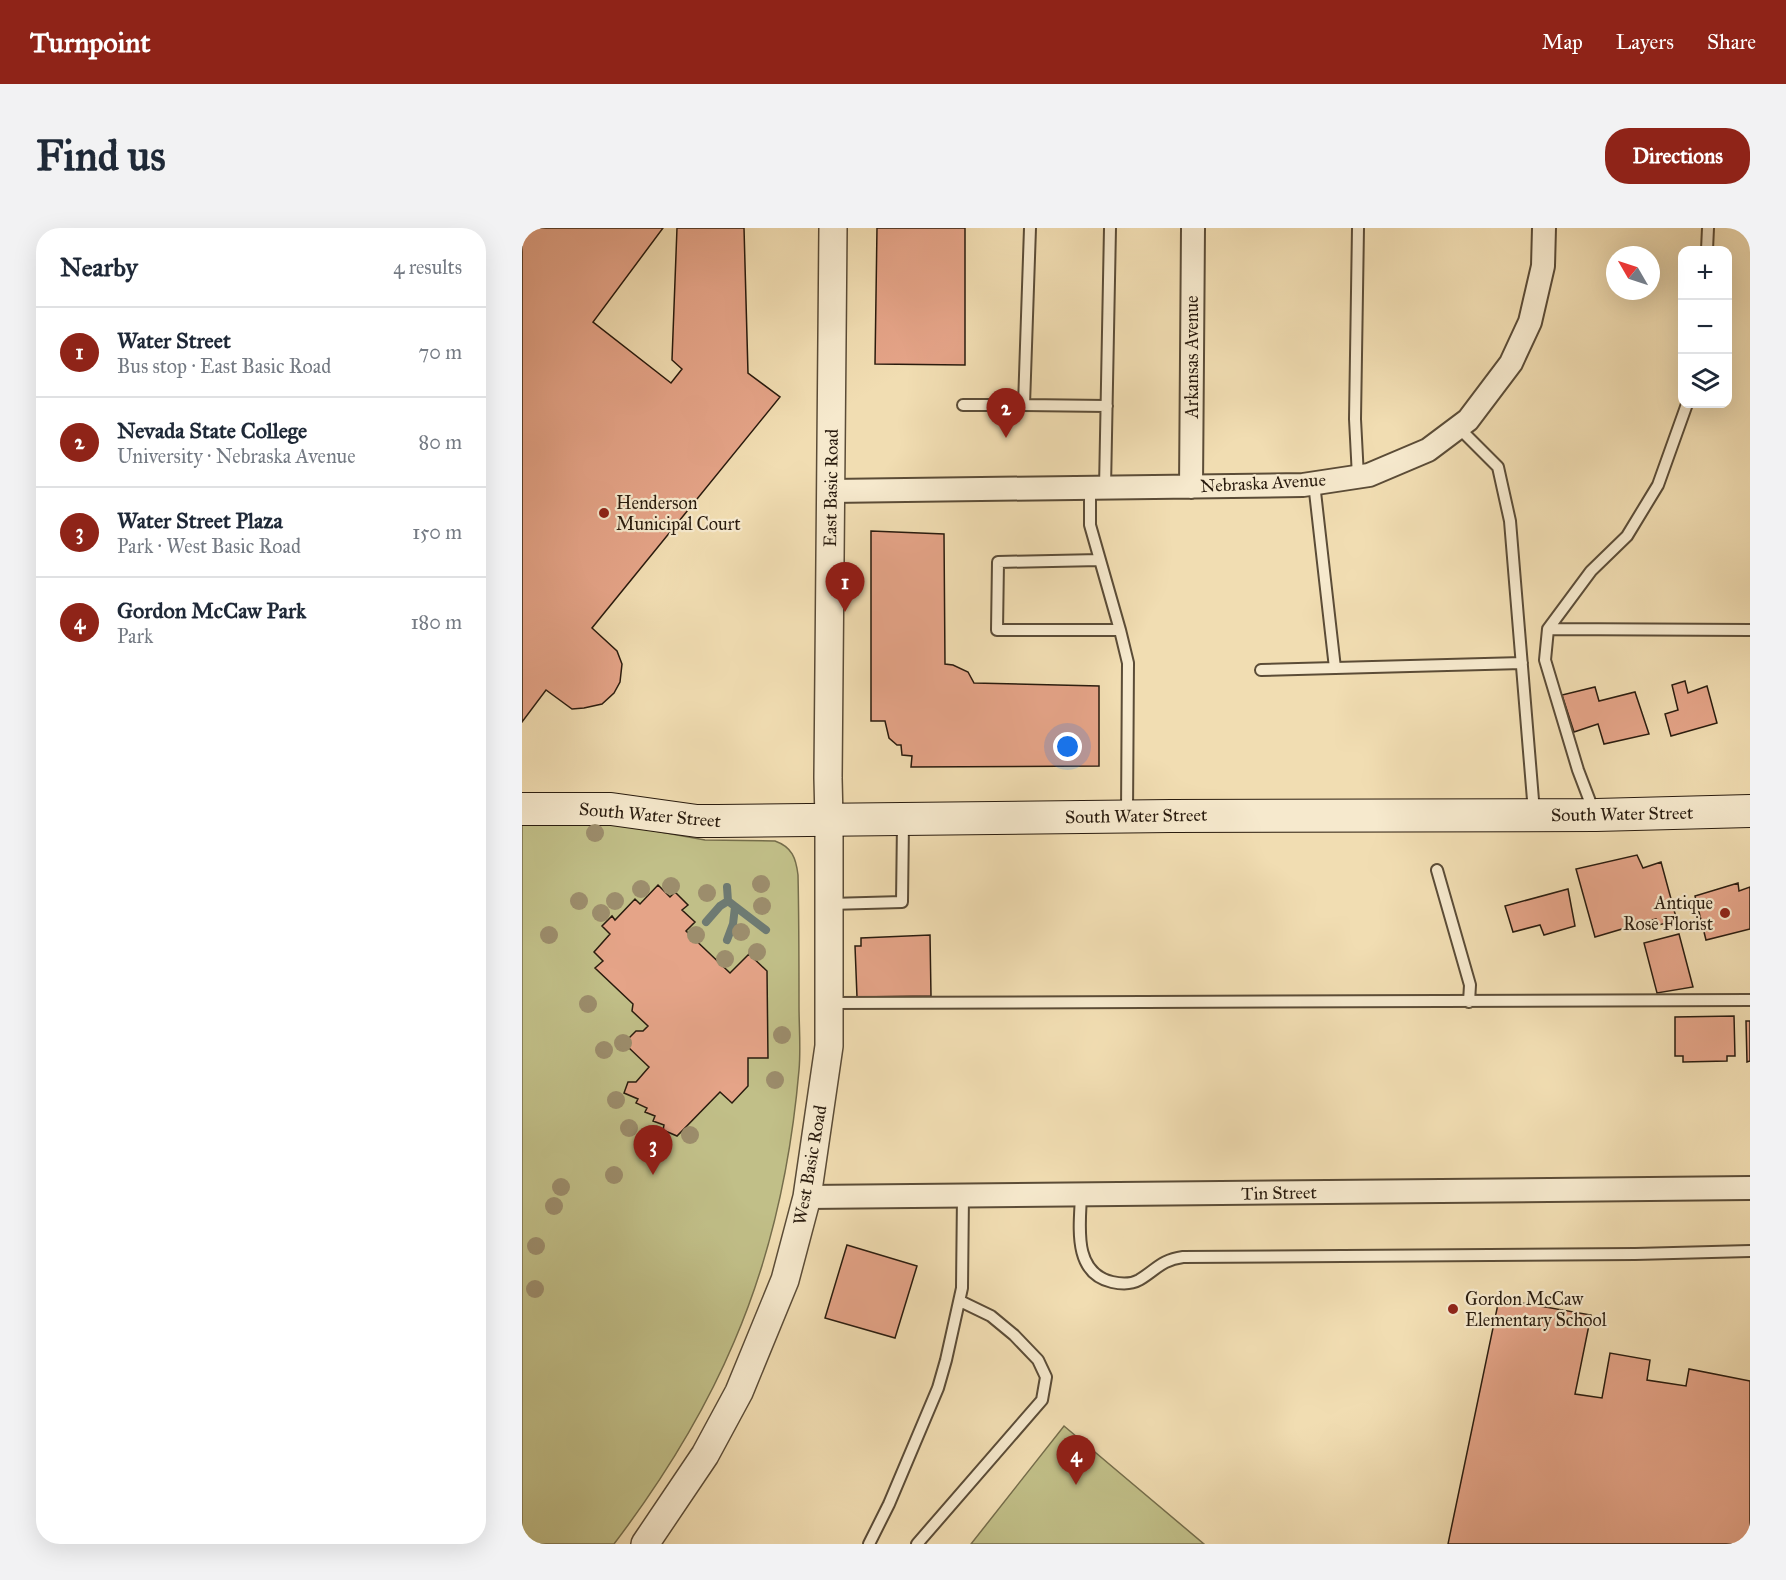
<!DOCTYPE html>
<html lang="en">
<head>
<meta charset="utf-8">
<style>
  :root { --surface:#fff; --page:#f2f2f3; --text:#1f2937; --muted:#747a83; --line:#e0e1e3; --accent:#8f2418 }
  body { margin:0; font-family:"IM FELL Great Primer",serif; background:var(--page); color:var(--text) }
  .controls { position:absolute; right:18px; top:18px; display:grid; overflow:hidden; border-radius:12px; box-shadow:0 6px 24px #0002 }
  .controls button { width:54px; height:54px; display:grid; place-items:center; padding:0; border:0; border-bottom:2px solid var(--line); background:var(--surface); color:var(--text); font:30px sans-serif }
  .compass { position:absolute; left:1084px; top:18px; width:54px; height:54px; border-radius:50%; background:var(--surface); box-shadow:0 6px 24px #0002; rotate:309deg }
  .you { position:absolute; left:546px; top:519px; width:21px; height:21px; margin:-15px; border:4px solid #fff; border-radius:50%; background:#1a73e8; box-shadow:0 0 0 9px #1a73e833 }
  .badge { display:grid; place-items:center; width:39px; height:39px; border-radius:50%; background:var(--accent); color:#fff; font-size:20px; font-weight:700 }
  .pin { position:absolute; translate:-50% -50px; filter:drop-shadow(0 2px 3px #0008) }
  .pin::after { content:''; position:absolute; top:32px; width:21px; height:18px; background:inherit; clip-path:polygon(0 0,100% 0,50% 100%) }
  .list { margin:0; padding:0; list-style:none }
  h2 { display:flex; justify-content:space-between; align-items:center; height:78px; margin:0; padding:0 24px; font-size:26px }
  h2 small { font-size:20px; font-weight:400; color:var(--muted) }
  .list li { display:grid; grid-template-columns:39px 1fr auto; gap:18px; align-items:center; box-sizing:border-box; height:90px; padding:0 24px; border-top:2px solid var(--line) }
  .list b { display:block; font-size:22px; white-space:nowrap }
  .list p { margin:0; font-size:20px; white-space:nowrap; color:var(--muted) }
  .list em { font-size:20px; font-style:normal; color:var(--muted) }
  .icon { flex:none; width:33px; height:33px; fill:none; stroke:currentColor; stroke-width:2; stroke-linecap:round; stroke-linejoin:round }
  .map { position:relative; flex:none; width:1228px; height:1316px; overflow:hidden; border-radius:24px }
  header { display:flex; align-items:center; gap:36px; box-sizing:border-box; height:84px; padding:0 30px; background:var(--accent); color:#fff }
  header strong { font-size:28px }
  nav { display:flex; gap:33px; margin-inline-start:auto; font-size:21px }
  .intro { display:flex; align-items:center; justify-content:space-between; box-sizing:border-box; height:144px; padding:0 36px }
  h1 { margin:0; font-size:42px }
  .button { padding:15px 27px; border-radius:24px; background:var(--accent); color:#fff; font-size:21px; font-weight:700 }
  main { display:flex; gap:36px; padding:0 36px }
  aside { flex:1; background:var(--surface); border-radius:24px; box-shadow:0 6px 24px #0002 }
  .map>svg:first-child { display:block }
  .green { fill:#c1bf88; stroke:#756d4b; stroke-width:1.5 }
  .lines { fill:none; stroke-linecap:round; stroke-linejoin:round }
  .stream { stroke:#6e7a72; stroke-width:8 }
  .building { fill:#e5a488; stroke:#291b0e; stroke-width:1.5 }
  .service-casing { stroke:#5b4c37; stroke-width:14 }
  .minor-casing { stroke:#5b4c37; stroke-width:26 }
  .tertiary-casing { stroke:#5b4c37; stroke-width:30 }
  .secondary-casing { stroke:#291b0e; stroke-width:34 }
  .service { stroke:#f6e9cd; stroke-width:10 }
  .minor { stroke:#f6e9cd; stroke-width:22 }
  .tertiary { stroke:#f6e9cd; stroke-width:27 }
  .secondary { stroke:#f6e9cd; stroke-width:32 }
  .tree { fill:#9c8d6c }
  .poi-dot { fill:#8f2418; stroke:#f6e9cd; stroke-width:2 }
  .labels { text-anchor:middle; stroke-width:4.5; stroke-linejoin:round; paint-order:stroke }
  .street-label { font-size:18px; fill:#291b0e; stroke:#f6e9cd }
  .poi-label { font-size:18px; fill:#291b0e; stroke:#f6e9cd; text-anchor:start }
</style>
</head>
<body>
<header>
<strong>Turnpoint</strong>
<nav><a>Map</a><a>Layers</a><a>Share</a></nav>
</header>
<div class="intro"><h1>Find us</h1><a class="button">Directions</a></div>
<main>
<aside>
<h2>Nearby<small>4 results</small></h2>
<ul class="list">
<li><span class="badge">1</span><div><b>Water Street</b><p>Bus stop · East Basic Road</p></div><em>70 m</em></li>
<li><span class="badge">2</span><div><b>Nevada State College</b><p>University · Nebraska Avenue</p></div><em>80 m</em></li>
<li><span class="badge">3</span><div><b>Water Street Plaza</b><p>Park · West Basic Road</p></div><em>150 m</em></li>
<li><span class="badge">4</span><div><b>Gordon McCaw Park</b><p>Park</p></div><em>180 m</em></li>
</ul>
</aside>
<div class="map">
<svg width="1228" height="1316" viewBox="0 0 1228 1316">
  <rect width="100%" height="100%" fill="#f1ddb2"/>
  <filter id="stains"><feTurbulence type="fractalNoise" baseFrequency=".00333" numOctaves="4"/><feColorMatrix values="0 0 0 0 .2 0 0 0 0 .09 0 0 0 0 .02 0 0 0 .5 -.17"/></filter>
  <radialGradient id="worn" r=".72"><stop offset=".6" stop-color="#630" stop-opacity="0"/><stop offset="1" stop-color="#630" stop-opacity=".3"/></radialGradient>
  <path class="green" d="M83,594L183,612L253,613C270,619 274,630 276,647C277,691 277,734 277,778C277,799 279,821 277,842C269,934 249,1028 212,1114C182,1185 139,1254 92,1316H0V595Z
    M542,1198L682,1316H449Z"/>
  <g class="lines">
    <path class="stream" d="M205,659L206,673L244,702
      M184,694L198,678L206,673
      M205,712L211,696L213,679"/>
  </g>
  <path class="building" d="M0,0H141L71,94L149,155L160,141L150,132L155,0H222L226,145L258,169L70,400L95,423L100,436L98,454L92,465L80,476L62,480L50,481L24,462L0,494Z
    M355,0H443V137L353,136Z
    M349,303L422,306L423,436L431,437L446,444L452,455L577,458V538L389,539L390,528L380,527L379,517H375L367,510L363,493H349Z
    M1163,453L1166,465L1185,458L1195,495L1149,508L1143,486L1156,482L1150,457Z
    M1073,459L1077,473L1113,464L1127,506L1082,516L1076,496L1052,504L1040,467Z
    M1115,627L1121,640L1139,634L1155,693L1136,697L1134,691L1073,709L1054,641Z
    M1216,655L1217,663L1228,659V701L1184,712L1173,668Z
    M136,657L148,669L153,664L166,677L160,682L173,694L164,703L208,745L227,726L245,743L246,830H226V858L210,875L198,864L155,908L141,902L142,897L131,893L133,888L123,884L125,880L114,875L116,871L102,865L106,854H114L127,839L106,819V811L114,803H121L126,798L110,783L111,776L73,740L81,733L72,724L88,706L80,698L90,688L93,692L113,671L118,676Z
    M1046,661L1053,698L1022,707L1018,697L991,704L983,678Z
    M1157,706L1171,759L1135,765L1122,715Z
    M408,707L409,768L335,769L333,718H339V710Z
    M1212,788L1213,828H1205V833L1161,834V828H1153V789Z
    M1224,793H1228V833L1225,834Z
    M325,1017L395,1038L373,1110L303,1090Z
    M977,1071L1069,1087L1053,1166L1080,1170L1088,1125L1128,1132L1125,1152L1164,1158L1167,1141L1228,1153V1316H926Z"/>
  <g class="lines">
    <g class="service-casing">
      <path id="service" d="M508,0L502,177L585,178
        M1185,22L1186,0
        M1165,176L1136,257L1105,308L1069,343L1026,401L1228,402
        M441,177H502
        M936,199L976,239L988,293L1012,584
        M836,249L833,191L836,0
        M792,255L813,440
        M568,260V297L598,402L606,435L605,585
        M583,260L588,0
        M578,332L476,334L475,402H598
        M1026,401L1023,432L1056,542L1072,584
        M739,442L1000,435
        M915,642L948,757L947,774
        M308,676L380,674L381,594
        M308,775L1228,772
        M559,967C558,997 550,1045 590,1054C599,1056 608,1057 617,1052C634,1042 639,1032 661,1029L1113,1026L1228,1023
        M347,1316L367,1276L416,1160L424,1132L440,1060L441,967
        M395,1316L520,1172L524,1149L516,1132L492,1107L469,1088L438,1073"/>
    </g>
    <g class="minor-casing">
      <path id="minor" d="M669,259L671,0
        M309,263L781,257L847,247L906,222L946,192L989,135L1008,94L1021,38L1022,0
        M285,969L1228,960"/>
    </g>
    <g class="tertiary-casing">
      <path id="tertiary" d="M123,1316L183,1227L217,1164L263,1052L285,969L307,818V592L306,550L311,0"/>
    </g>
    <g class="secondary-casing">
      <path id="secondary" d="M0,581H89L175,593H195L649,588L1074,587L1228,583"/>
    </g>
    <use href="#service" class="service"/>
    <use href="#minor" class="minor"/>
    <use href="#tertiary" class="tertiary"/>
    <use href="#secondary" class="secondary"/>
  </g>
  <g class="tree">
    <circle cx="73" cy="605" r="9"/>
    <circle cx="239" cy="656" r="9"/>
    <circle cx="149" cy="658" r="9"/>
    <circle cx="119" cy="661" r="9"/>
    <circle cx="185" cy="665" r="9"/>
    <circle cx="57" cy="673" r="9"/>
    <circle cx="93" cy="673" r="9"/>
    <circle cx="240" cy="678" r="9"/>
    <circle cx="79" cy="685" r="9"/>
    <circle cx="219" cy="704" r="9"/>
    <circle cx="27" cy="707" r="9"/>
    <circle cx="174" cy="707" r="9"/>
    <circle cx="235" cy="724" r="9"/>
    <circle cx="203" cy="731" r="9"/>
    <circle cx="66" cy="776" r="9"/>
    <circle cx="260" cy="807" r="9"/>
    <circle cx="101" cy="815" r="9"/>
    <circle cx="82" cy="822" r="9"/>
    <circle cx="253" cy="852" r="9"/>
    <circle cx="94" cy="872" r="9"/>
    <circle cx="107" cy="900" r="9"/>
    <circle cx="168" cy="907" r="9"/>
    <circle cx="139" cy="912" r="9"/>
    <circle cx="92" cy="947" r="9"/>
    <circle cx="39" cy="959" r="9"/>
    <circle cx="32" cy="978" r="9"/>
    <circle cx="14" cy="1018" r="9"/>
    <circle cx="13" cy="1061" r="9"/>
  </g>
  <g class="poi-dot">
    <circle cx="82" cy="285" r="6"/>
    <circle cx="1203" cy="685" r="6"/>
    <circle cx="931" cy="1081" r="6"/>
  </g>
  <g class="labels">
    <g class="street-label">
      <text transform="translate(670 129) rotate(-90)" y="6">Arkansas Avenue</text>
      <text transform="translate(741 255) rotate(-3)" y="6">Nebraska Avenue</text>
      <text transform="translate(309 260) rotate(-89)" y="6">East Basic Road</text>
      <text transform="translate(1100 586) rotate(-1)" y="6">South Water Street</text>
      <text transform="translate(128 587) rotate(5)" y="6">South Water Street</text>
      <text transform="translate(614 588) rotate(-1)" y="6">South Water Street</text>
      <text transform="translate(288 937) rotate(-80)" y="6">West Basic Road</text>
      <text transform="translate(757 965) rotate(-1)" y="6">Tin Street</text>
    </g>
    <g class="poi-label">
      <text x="94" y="281">Henderson<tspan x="94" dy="21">Municipal Court</tspan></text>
      <text x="1191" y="681" text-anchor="end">Antique<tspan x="1191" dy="21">Rose Florist</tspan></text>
      <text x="943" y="1077">Gordon McCaw<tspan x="943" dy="21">Elementary School</tspan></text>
    </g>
  </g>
  <rect width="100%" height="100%" filter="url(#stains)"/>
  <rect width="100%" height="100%" fill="url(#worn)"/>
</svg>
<div class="controls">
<button>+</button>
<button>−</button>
<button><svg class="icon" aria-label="layers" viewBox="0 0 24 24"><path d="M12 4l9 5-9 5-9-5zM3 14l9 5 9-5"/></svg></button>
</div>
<svg class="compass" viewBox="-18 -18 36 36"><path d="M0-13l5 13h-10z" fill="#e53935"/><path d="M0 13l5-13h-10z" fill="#747a83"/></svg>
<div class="you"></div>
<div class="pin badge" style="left:323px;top:384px">1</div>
<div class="pin badge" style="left:484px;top:210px">2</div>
<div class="pin badge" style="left:131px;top:947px">3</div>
<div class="pin badge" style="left:554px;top:1257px">4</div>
</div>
</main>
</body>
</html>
